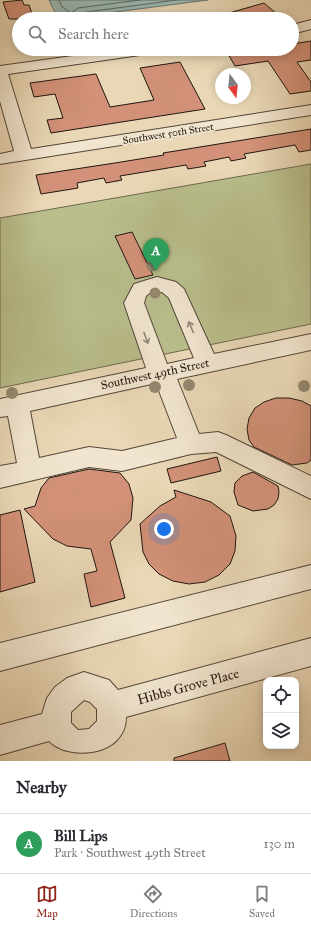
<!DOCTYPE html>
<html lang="en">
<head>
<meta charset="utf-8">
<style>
  :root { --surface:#fff; --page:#f2f2f3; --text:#2b2b33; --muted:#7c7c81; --line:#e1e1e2; --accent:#8f2418 }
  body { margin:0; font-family:"IM FELL Great Primer",serif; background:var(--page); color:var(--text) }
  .controls { position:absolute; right:12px; bottom:12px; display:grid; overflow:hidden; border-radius:8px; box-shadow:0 2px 10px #0003 }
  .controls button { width:36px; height:36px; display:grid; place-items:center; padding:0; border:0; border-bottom:1px solid var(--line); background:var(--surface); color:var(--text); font:20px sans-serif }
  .compass { position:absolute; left:215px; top:68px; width:36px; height:36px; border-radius:50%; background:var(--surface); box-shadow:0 2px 10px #0003; rotate:165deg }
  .you { position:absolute; left:164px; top:529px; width:14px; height:14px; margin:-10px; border:3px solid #fff; border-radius:50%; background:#1a73e8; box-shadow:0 0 0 6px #1a73e833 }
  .badge { display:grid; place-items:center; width:26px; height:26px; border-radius:50%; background:var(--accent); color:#fff; font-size:13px; font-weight:700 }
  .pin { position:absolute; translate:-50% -33px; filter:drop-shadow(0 1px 2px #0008) }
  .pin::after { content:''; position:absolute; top:21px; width:14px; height:12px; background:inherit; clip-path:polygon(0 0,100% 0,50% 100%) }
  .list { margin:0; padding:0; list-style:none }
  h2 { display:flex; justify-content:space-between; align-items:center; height:52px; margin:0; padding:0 16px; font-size:17px }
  h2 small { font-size:13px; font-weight:400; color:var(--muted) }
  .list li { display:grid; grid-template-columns:26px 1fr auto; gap:12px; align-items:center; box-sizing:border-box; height:60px; padding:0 16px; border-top:1px solid var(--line) }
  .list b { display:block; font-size:15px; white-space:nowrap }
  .list p { margin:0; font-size:13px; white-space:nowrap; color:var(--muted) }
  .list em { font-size:13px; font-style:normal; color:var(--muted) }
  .icon { flex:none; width:22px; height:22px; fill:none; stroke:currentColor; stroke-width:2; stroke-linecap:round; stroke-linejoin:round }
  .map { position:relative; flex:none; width:311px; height:761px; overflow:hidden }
  .search { position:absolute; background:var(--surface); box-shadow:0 2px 10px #0003; left:12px; right:12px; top:12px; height:44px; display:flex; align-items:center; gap:10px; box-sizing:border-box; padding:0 14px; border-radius:22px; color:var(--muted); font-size:15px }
  .sheet { height:112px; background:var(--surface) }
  nav { display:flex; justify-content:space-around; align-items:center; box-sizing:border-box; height:56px; border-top:1px solid var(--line); background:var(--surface); font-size:11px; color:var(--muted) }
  nav a { display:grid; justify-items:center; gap:2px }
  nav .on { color:var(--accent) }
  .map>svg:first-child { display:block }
  .green { fill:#b9be8c; stroke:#6d6a4e }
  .water { fill:#99b8b4; stroke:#697772 }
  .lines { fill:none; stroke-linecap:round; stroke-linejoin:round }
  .shore { stroke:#5d6762; stroke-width:1 }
  .building { fill:#d29178; stroke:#211610 }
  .minor-casing { stroke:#534639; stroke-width:2 }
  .minor { fill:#f1e5cf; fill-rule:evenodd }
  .tree { fill:#94886f }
  .oneway { stroke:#938879 }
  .labels { text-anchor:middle; stroke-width:4; stroke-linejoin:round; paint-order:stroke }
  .far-street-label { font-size:10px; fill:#211610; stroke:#f1e5cf }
  .street-label { font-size:12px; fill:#211610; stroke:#f1e5cf }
  .near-street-label { font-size:14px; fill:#211610; stroke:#f1e5cf }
</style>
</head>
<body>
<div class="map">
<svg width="311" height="761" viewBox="0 0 311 761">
  <rect width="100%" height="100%" fill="#e9d7b5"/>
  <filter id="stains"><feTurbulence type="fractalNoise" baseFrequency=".005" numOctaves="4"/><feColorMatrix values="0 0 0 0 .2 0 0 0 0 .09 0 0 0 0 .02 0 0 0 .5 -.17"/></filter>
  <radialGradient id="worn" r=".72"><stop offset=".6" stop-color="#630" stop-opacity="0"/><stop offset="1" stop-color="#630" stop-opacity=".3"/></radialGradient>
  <path class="green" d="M311,164V324L0,388V218Z"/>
  <path class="water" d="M49,0H208L69,18C56,16 54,12 49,0Z"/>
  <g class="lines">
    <path class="shore" d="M59,0L62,7L71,13L78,8L140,0
      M75,19L79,13L177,0"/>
  </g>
  <path class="building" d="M22,0L24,5H29L34,19H9L3,2Z
    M264,3L278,15L262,19H222V15Z
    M311,41V60L297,62L311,82V91L290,94L268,61L235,66L228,54L258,49H292V44Z
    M180,62L205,109L51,133L47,120L63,118L55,94L34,97L30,83L96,74L110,107L154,100L140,68Z
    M311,129V150L299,152L295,145L244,154L246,158L231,161L229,157L204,162L206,166L188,169L186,165L120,176L122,180L106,183L104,178L77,183L78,188L41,194L36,175L115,163L164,155L163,153Z
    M132,232L153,275L135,279L115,236Z
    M276,398H289L302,401L311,406V460L307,463L292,465L254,447L249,440L247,429L249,418L255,408L264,402Z
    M217,457L221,471L171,483L167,469Z
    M89,469L120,473L129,484L133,498L131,520L110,542L125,598L91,607L84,574L97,571L91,549L67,546L53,539L24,509L35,506L41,488L49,478Z
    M253,472L278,486L279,492L278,499L274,505L268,509L253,511L238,505L234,492L235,483L242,476Z
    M174,490L211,502L230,516L236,536L235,551L230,564L219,575L205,582L189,584L173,581L159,574L149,564L143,552L140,524L160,506L176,497Z
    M20,510L35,582L0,592V515Z
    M225,743L230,761H174V758Z"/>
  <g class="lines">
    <g class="minor-casing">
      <path id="minor" d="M311,20V29L292,34V25Z
        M123,49H161L159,52L154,53L8,74L31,149L311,105V115L0,164V154L14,151L0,101V66Z
        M157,277L176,282L184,289L214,354L311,334V350L177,379L199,434L218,432L226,435L311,476V499L216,452L191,454L122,471L89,467L0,488V466L17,463L8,416L0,417V399L146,368L124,303L134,284ZM151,292H162L169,298L194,358L167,364L144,303L146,296ZM156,383L177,438L122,451L89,447L39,458L30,411Z
        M311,565V589L0,671V643Z
        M311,638V666L126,717C126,757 68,761 49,741L0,755V725L42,714L47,698L55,687L67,678L84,672L109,680L118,690ZM84,700L90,702L97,709V721L89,729L78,730L71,723V712Z"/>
    </g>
    <use href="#minor" class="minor"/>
  </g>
  <g class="tree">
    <circle cx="152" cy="266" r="5.5"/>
    <circle cx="155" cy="293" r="5.5"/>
    <circle cx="189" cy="385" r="6"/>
    <circle cx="304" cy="386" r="6"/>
    <circle cx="155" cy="387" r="6"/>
    <circle cx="12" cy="393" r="6"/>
  </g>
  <defs><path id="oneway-shaft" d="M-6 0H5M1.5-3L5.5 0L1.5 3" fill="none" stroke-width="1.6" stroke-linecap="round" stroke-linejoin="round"/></defs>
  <g class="oneway">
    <use href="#oneway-shaft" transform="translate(191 327) rotate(-113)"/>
    <use href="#oneway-shaft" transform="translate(146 338) rotate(70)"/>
  </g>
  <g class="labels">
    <g class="far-street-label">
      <text transform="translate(168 133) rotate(-9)" y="4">Southwest 50th Street</text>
    </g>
    <g class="street-label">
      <text transform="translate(155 374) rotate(-12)" y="4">Southwest 49th Street</text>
    </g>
    <g class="near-street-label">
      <text transform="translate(188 686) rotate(-15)" y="5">Hibbs Grove Place</text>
    </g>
  </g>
  <rect width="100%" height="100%" filter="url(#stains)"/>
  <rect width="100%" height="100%" fill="url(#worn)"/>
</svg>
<div class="controls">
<button><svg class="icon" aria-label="locate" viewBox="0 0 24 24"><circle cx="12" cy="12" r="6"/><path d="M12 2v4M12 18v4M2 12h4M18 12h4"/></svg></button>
<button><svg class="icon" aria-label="layers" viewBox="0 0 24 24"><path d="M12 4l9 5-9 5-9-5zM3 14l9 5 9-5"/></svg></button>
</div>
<svg class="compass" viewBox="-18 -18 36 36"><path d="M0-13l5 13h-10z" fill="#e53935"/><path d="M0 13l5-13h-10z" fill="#7c7c81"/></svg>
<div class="you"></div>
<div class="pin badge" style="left:156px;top:271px;background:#2e9e5b">A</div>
<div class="search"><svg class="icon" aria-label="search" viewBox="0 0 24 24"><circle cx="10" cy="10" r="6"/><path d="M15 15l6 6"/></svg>Search here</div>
</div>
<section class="sheet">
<h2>Nearby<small></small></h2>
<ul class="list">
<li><span class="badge" style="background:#2e9e5b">A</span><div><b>Bill Lips</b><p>Park · Southwest 49th Street</p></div><em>130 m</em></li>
</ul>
</section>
<nav>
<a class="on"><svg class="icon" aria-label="map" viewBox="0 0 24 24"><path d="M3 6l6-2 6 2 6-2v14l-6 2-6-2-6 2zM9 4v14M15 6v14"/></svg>Map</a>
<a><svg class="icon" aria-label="directions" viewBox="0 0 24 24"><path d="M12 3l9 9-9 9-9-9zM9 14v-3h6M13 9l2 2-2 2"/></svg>Directions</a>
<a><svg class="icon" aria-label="saved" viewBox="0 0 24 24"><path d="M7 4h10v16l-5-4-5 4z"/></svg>Saved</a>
</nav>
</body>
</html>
